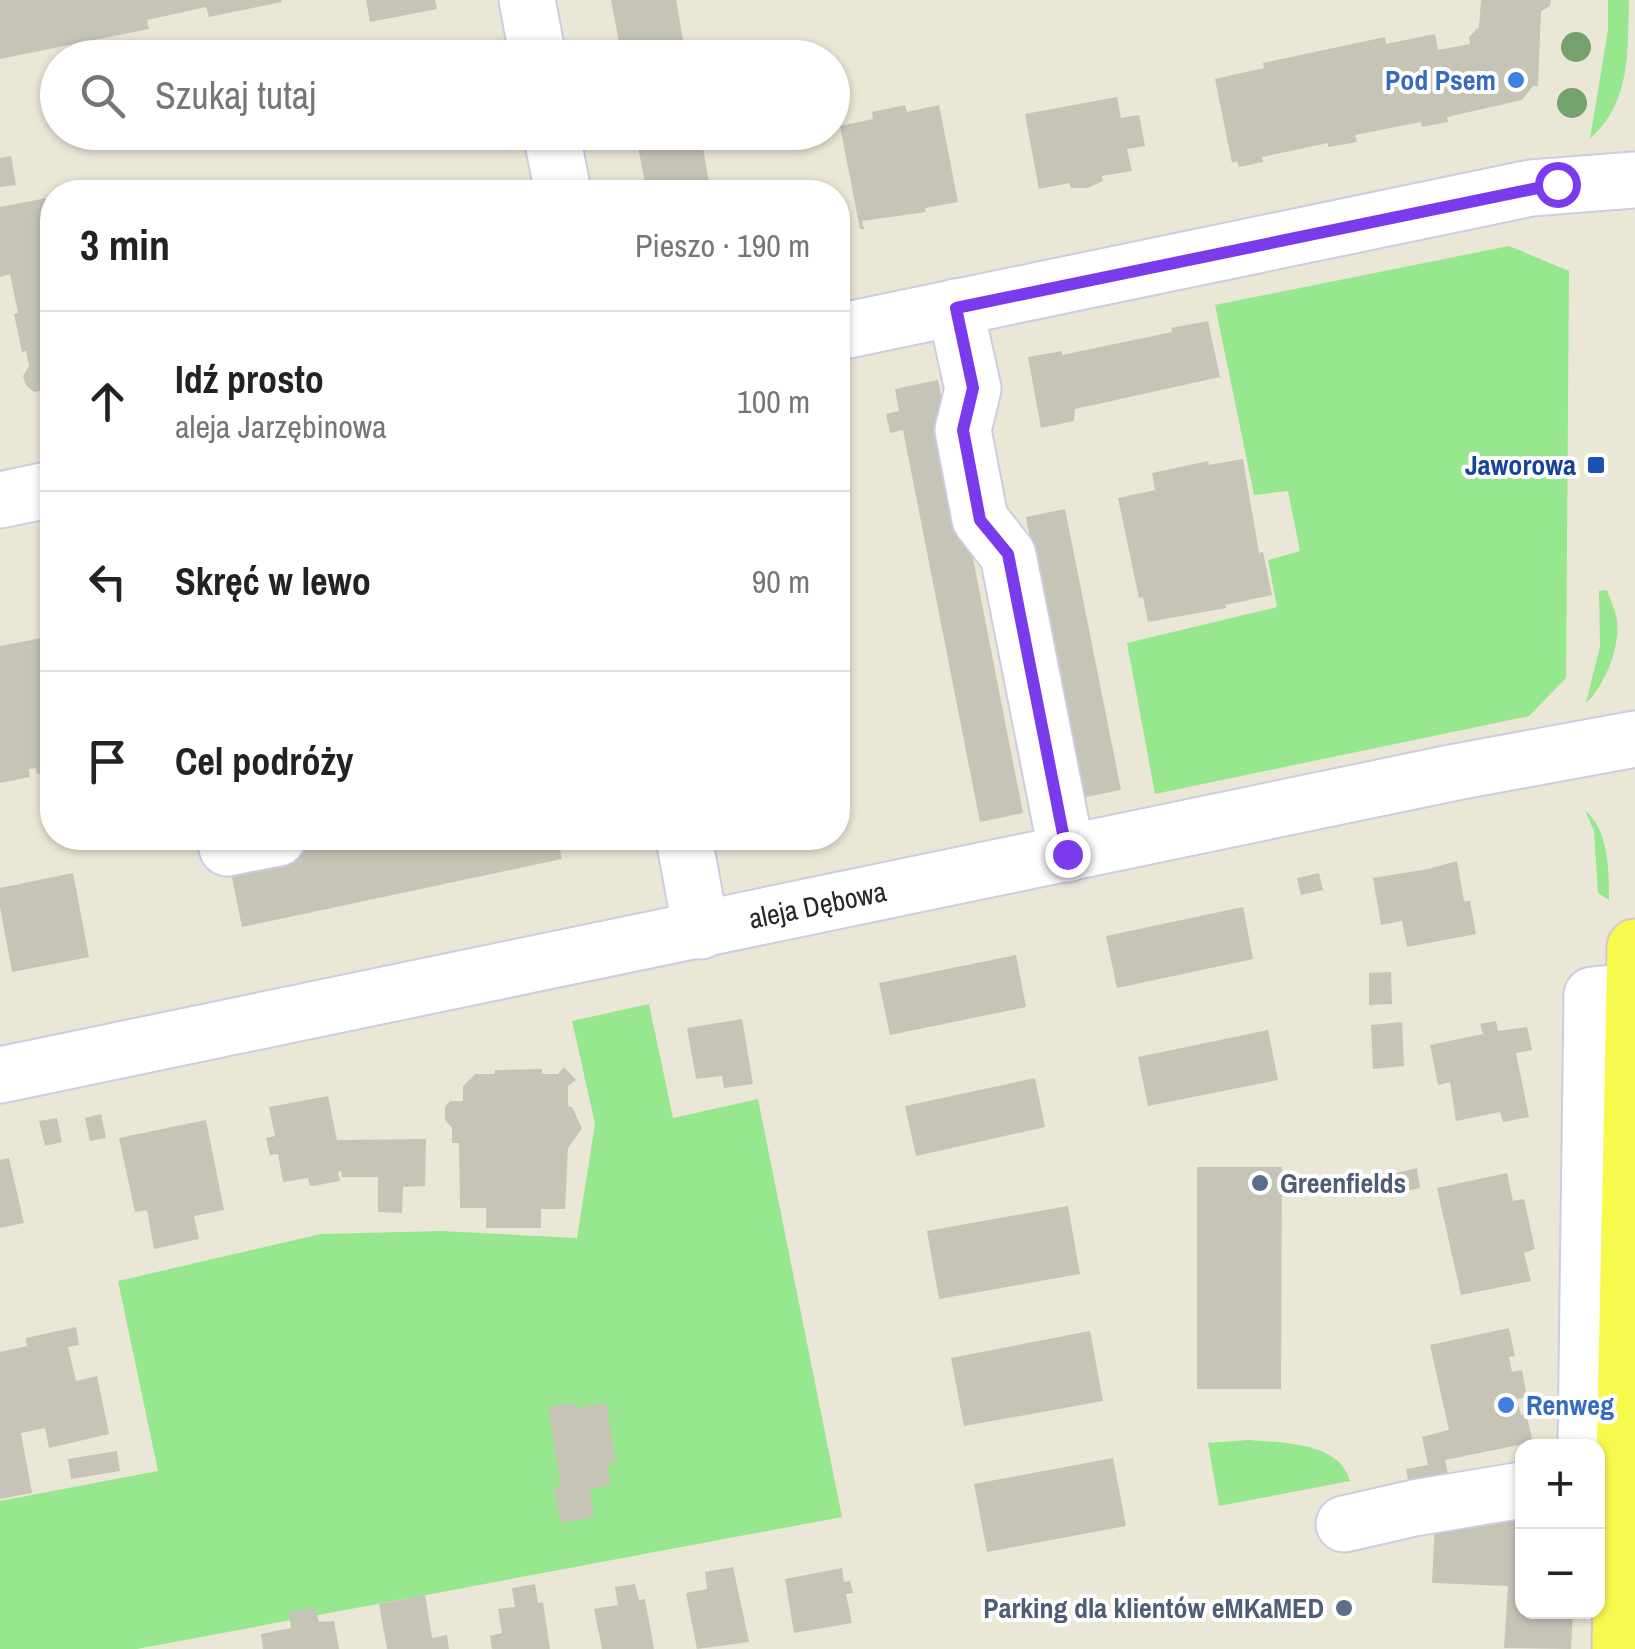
<!DOCTYPE html>
<html lang="pl">
<head>
<meta charset="utf-8">
<style>
  :root { --surface:#fff; --page:#f2f2f2; --text:#222; --muted:#767676; --line:#e0e0e0 }
  body { margin:0; font-family:"Archivo Narrow",sans-serif; background:var(--page); color:var(--text) }
  .controls { position:absolute; right:30px; bottom:30px; display:grid; overflow:hidden; border-radius:20px; box-shadow:0 2px 8px #0004 }
  .controls button { width:90px; height:90px; display:grid; place-items:center; padding:0; border:0; border-bottom:2px solid var(--line); background:var(--surface); color:var(--text); font:50px sans-serif }
  .stop { position:absolute; width:30px; height:30px; margin:-22px; border:8px solid #7c3aed; border-radius:50%; background:#fff }
  .stop.end { background:#7c3aed; border-color:#fff; box-shadow:0 2px 10px #0008 }
  .list { margin:0; padding:0; list-style:none }
  h2 { display:flex; justify-content:space-between; align-items:center; height:130px; margin:0; padding:0 40px; font-size:42px }
  h2 small { font-size:32px; font-weight:400; color:var(--muted) }
  .list li { display:grid; grid-template-columns:65px 1fr auto; gap:30px; align-items:center; box-sizing:border-box; height:180px; padding:0 40px; border-top:2px solid var(--line) }
  .list b { display:block; font-size:38px; white-space:nowrap }
  .list p { margin:0; font-size:32px; white-space:nowrap; color:var(--muted) }
  .list em { font-size:32px; font-style:normal; color:var(--muted) }
  .icon { flex:none; width:55px; height:55px; fill:none; stroke:currentColor; stroke-width:2; stroke-linecap:round; stroke-linejoin:round }
  .map { position:relative; flex:none; width:1635px; height:1649px; overflow:hidden }
  .search { position:absolute; background:var(--surface); box-shadow:0 2px 8px #0004; left:40px; top:40px; width:810px; height:110px; display:flex; align-items:center; gap:25px; box-sizing:border-box; padding:0 35px; border-radius:55px; color:var(--muted); font-size:38px }
  .panel { position:absolute; background:var(--surface); box-shadow:0 2px 8px #0004; left:40px; top:180px; width:810px; height:670px; border-radius:40px }
  .map>svg:first-child { display:block }
  .green { fill:#96e78e }
  .building { fill:#c6c3b7 }
  .lines { fill:none; stroke-linecap:round; stroke-linejoin:round }
  .minor-casing { stroke:#cdcce2; stroke-width:59 }
  .major-casing { stroke:#cbcbcb; stroke-width:59 }
  .minor { stroke:#fff; stroke-width:55 }
  .major { stroke:#f7fa4d; stroke-width:55 }
  .tree { fill:#75a16d }
  .route { stroke:#7c3aed; stroke-width:12 }
  .shop-dot { fill:#3f7fe0; stroke:#fff; stroke-width:4 }
  .transit-dot { fill:#1a4fb4; stroke:#fff; stroke-width:4 }
  .service-dot { fill:#5c6f8a; stroke:#fff; stroke-width:4 }
  .labels { text-anchor:middle; stroke-width:8; stroke-linejoin:round; paint-order:stroke }
  .shop-label { font-size:28px; font-weight:bold; fill:#366cbe; stroke:#fff; text-anchor:end }
  .transit-label { font-size:28px; font-weight:bold; fill:#164399; stroke:#fff; text-anchor:end }
  .street-label { font-size:28px; fill:#272727; stroke:#fff }
  .service-label { font-size:28px; font-weight:bold; fill:#4e5e75; stroke:#fff; text-anchor:start }
</style>
</head>
<body>
<div class="map">
<svg width="1635" height="1649" viewBox="0 0 1635 1649">
  <rect width="100%" height="100%" fill="#ebe7d7"/>
  <path class="green" d="M1608,0H1629C1627,53 1632,100 1590,139L1608,30Z
    M1509,246L1569,271L1566,678L1529,716L1155,794L1127,643L1277,607L1268,560L1300,551L1288,491L1254,495L1215,305Z
    M1607,590C1610,599 1616,611 1617,621C1620,648 1605,685 1586,703L1600,646L1599,591Z
    M1585,810C1609,831 1609,869 1609,900L1598,893L1594,831Z
    M649,1004L673,1118L758,1099L842,1517L137,1649H0V1501L158,1471L118,1281L321,1234L442,1231L577,1238L595,1124L572,1021Z
    M1249,1440C1282,1443 1340,1442 1350,1481L1219,1506L1208,1443Z"/>
  <path class="building" d="M0,0H282V2L209,17L206,7L147,20L149,29L0,59Z
    M366,0H435L437,9L370,22Z
    M611,0H676L686,58H622Z
    M1481,0H1551L1550,6L1541,11L1538,86H1533L1522,100L1447,117L1448,122L1422,127L1421,122L1355,135L1357,142L1328,147V143L1262,157L1263,162L1239,167L1237,161L1232,163L1215,79L1264,68L1263,63L1385,37L1386,44L1435,34L1438,50L1470,44L1469,37L1479,27Z
    M1117,97L1121,118L1139,115L1145,146L1127,149L1132,171L1102,176L1103,181L1088,188H1071L1069,183L1039,189L1025,114Z
    M905,105L907,112L939,105L958,202L925,208L926,212L862,221L864,229H860L840,126L873,119L872,112Z
    M635,132H700L711,192H647Z
    M11,156L16,185L0,187V158Z
    M52,197V388L34,392L26,385L23,376L29,366L26,351L22,352L14,314L18,313L10,274L0,277V207Z
    M1208,321L1220,377L1075,409L1074,421L1041,428L1028,357L1062,351V355L1172,332L1171,328Z
    M938,380L1023,813L980,822L903,430L890,433L886,414L899,411L895,389Z
    M1243,459L1259,553L1263,552L1272,595L1225,605L1226,608L1148,622L1143,597L1139,598L1118,498L1155,490L1152,473L1208,461L1209,465Z
    M1065,509L1121,790L1081,798L1026,517Z
    M52,636V772L37,774L36,768L29,769L30,777L0,783V646Z
    M342,838H557L562,859L242,927L229,862Z
    M779,838H837V839L781,849Z
    M1457,861L1464,901H1470L1476,934L1407,947L1402,921L1381,925L1373,878L1428,869Z
    M73,873L89,957L12,972L0,907V888Z
    M1319,873L1323,890L1301,895L1297,878Z
    M1243,907L1253,959L1117,988L1106,936Z
    M1016,955L1026,1007L890,1035L879,983Z
    M1391,972L1392,1004L1369,1005V973Z
    M742,1019L753,1084L724,1088L722,1076L696,1079L687,1028Z
    M1496,1021L1498,1031L1527,1027L1532,1050L1516,1053L1529,1117L1503,1122L1500,1112L1456,1121L1450,1082L1438,1085L1430,1045L1483,1034L1480,1024Z
    M1402,1022L1404,1066L1373,1069L1371,1025Z
    M1268,1030L1278,1080L1148,1106L1138,1057Z
    M564,1067L576,1080L568,1086V1106L572,1107L582,1128L568,1148L565,1209H541V1228H486V1208H460L459,1143H452V1128L445,1120V1107L450,1101H463V1086L475,1074H494L495,1070L542,1069V1074H558Z
    M1035,1078L1045,1127L916,1156L905,1106Z
    M328,1096L337,1140L426,1139L425,1186L403,1187L402,1213L378,1212V1177H342L341,1171L338,1172L340,1181L313,1186H310L308,1178L283,1182L278,1154L270,1155L266,1138L275,1136L269,1107Z
    M101,1114L106,1138L90,1141L85,1118Z
    M57,1118L62,1142L45,1146L39,1121Z
    M206,1120L224,1210L194,1216L199,1239L154,1249L147,1210L135,1212L119,1138Z
    M9,1158L24,1223L0,1228V1160Z
    M1197,1167H1282L1281,1389H1197Z
    M1417,1168L1420,1188L1384,1196L1380,1177Z
    M1507,1173L1513,1201L1524,1199L1535,1249L1524,1253L1531,1281L1461,1295L1437,1188Z
    M1068,1206L1080,1274L939,1299L927,1231Z
    M76,1327L79,1345L68,1347L76,1381L97,1376L109,1434L49,1448L45,1428L21,1433L32,1493L0,1499V1352L27,1346L26,1338Z
    M1509,1328L1515,1356L1509,1357L1512,1372L1522,1370L1527,1397L1517,1399L1521,1415L1526,1413L1533,1442L1445,1460L1450,1484L1411,1493L1406,1469L1428,1465L1422,1437L1449,1430L1430,1345Z
    M1090,1331L1103,1401L964,1426L951,1358Z
    M575,1403L576,1408L606,1403L616,1462L607,1464L611,1485L590,1489L594,1517L561,1523L554,1488L561,1487L548,1407Z
    M117,1451L120,1471L71,1479L68,1459Z
    M1113,1458L1126,1526L987,1552L974,1484Z
    M1522,1500V1612H1573L1571,1649L1504,1648L1508,1586L1432,1583L1435,1520Z
    M733,1567L749,1642L697,1649L686,1593L707,1589L705,1572Z
    M842,1568L844,1582L850,1581L853,1593L846,1594L852,1623L794,1633L785,1579Z
    M535,1584L538,1603L543,1602L550,1649H492L490,1636L502,1633L498,1609L515,1607L512,1588Z
    M635,1584L639,1600L645,1599L654,1649H602L594,1609L618,1605L615,1587Z
    M425,1595L432,1638L447,1635L449,1649H387L379,1604Z
    M315,1607L319,1622L334,1621L339,1649H263L261,1634L291,1628L289,1612Z"/>
  <g class="lines">
    <g class="minor-casing">
      <g id="minor">
        <path d="M527,0L538,58"/>
        <path d="M551,132L563,192"/>
        <path d="M955,307L973,389L963,430L980,519L1008,555L1067,854"/>
        <path d="M838,332L1531,188L1635,180"/>
        <path d="M0,500L52,489"/>
        <path d="M684,838L701,931"/>
        <path d="M227,848L278,838"/>
        <path id="s1" d="M0,1075L1456,772L1635,739"/>
        <path d="M1586,1446L1592,995L1633,991"/>
        <path d="M1344,1524L1414,1508L1522,1490"/>
      </g>
    </g>
    <g class="major-casing">
      <path id="major" d="M1620,1649L1635,947"/>
    </g>
    <use href="#minor" class="minor"/>
    <use href="#major" class="major"/>
  </g>
  <g class="tree">
    <circle cx="1576" cy="47" r="15"/>
    <circle cx="1572" cy="103" r="15"/>
  </g>
  <g class="lines">
    <path class="route" d="M1067,854L1008,554L980,520L963,430L973,388L956,308L1557,184"/>
  </g>
  <g class="shop-dot">
    <circle cx="1516" cy="80" r="10"/>
    <circle cx="1506" cy="1405" r="10"/>
  </g>
  <rect class="transit-dot" x="1586" y="455" width="20" height="20" rx="5"/>
  <g class="service-dot">
    <circle cx="1260" cy="1183" r="10"/>
    <circle cx="1344" cy="1608" r="10"/>
  </g>
  <g class="labels">
    <g class="shop-label">
      <text x="1496" y="90">Pod Psem</text>
      <text x="1526" y="1415" text-anchor="start">Renweg</text>
    </g>
    <g class="transit-label">
      <text x="1576" y="475">Jaworowa</text>
    </g>
    <g class="street-label">
      <text dy="10" stroke="none"><textPath href="#s1" startOffset="835">aleja Dębowa</textPath></text>
    </g>
    <g class="service-label">
      <text x="1280" y="1193">Greenfields</text>
      <text x="1324" y="1618" text-anchor="end">Parking dla klientów eMKaMED</text>
    </g>
  </g>
</svg>
<div class="controls">
<button>+</button>
<button>−</button>
</div>
<div class="stop" style="left:1557px;top:184px"></div>
<div class="stop end" style="left:1067px;top:854px"></div>
<div class="search"><svg class="icon" aria-label="search" viewBox="0 0 24 24"><circle cx="10" cy="10" r="6"/><path d="M15 15l6 6"/></svg>Szukaj tutaj</div>
<section class="panel">
<h2>3 min<small>Pieszo · 190 m</small></h2>
<ul class="list">
<li><svg class="icon" aria-label="ahead" viewBox="0 0 24 24"><path d="M12 20V5M6 11l6-6 6 6"/></svg><div><b>Idź prosto</b><p>aleja Jarzębinowa</p></div><em>100 m</em></li>
<li><svg class="icon" aria-label="left" viewBox="0 0 24 24"><path d="M17 20v-9H6M10 6l-5 5 5 5"/></svg><div><b>Skręć w lewo</b></div><em>90 m</em></li>
<li><svg class="icon" aria-label="arrive" viewBox="0 0 24 24"><path d="M6 21V4h12l-3 4 3 4H6"/></svg><div><b>Cel podróży</b></div></li>
</ul>
</section>
</div>
</body>
</html>
